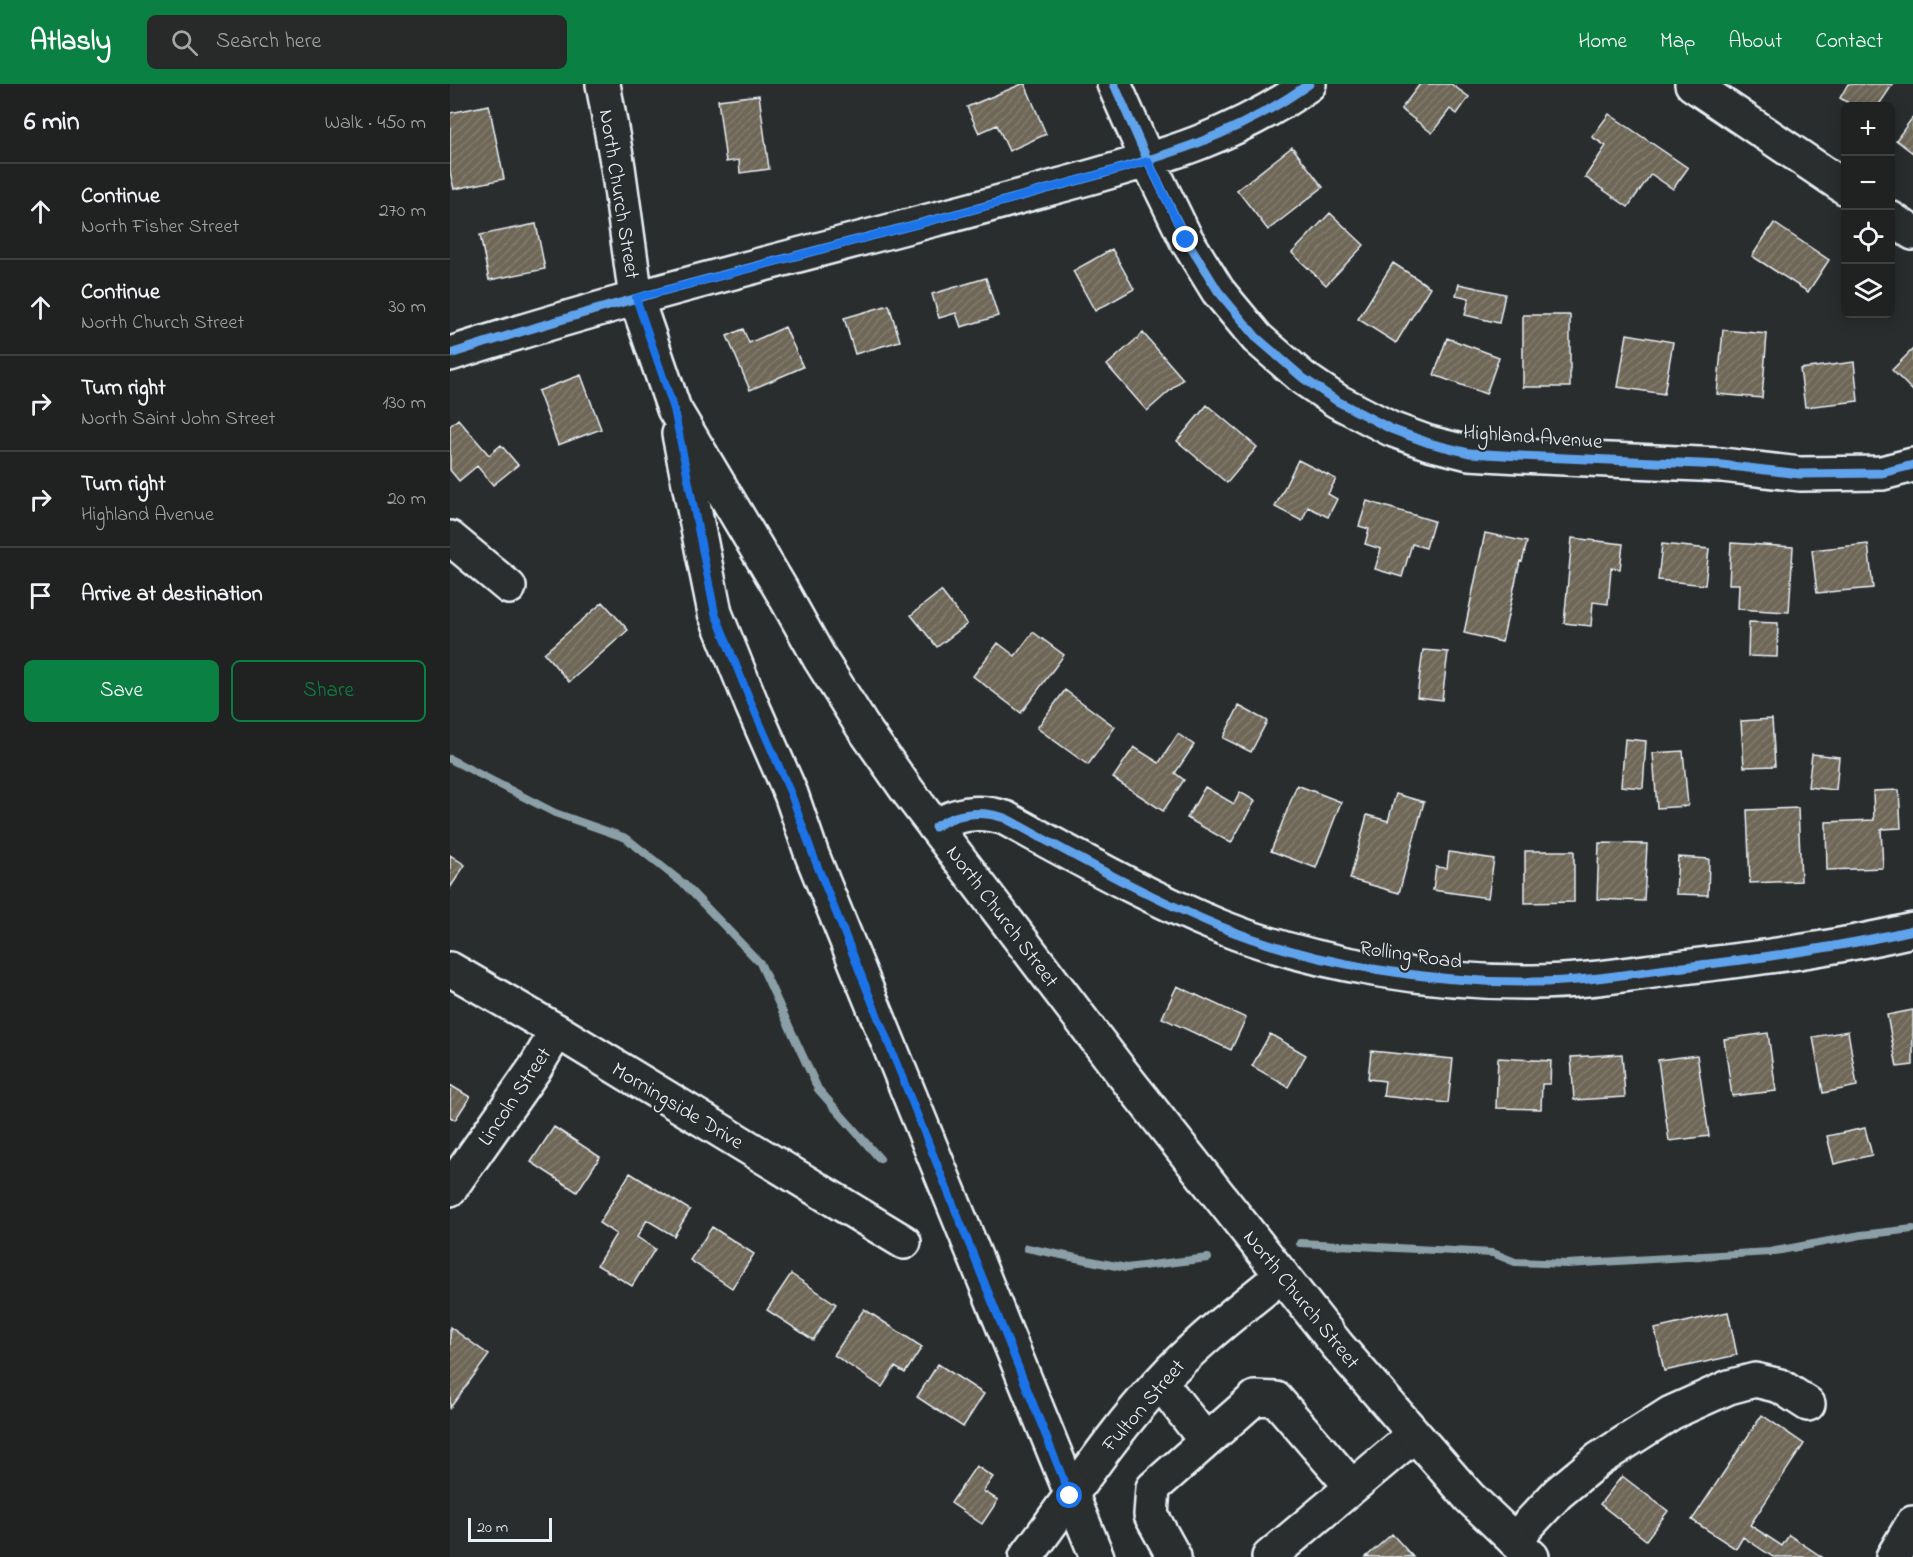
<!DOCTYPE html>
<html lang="en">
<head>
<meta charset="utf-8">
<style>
  :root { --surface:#202222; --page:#282a2a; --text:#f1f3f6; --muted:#a2a4a5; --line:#3d3f40; --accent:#0b8043 }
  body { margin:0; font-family:"Indie Flower",sans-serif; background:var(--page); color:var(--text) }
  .controls { position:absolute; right:18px; top:18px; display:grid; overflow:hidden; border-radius:9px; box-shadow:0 3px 15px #0003 }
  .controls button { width:54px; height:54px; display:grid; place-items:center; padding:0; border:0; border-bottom:2px solid var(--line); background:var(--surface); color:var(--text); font:30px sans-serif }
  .scale { position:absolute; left:18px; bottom:15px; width:84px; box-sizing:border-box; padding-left:6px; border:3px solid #e8f1f8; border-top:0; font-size:16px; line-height:21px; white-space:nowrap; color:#e8f1f8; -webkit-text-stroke:4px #2a2d2e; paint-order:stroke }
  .stop { position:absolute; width:18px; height:18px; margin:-14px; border:4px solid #1a73e8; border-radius:50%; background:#fff }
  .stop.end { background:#1a73e8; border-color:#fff; box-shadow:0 2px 6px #0008 }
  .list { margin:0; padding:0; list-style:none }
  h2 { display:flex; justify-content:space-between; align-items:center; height:78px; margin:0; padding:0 24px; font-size:26px }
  h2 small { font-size:20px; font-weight:400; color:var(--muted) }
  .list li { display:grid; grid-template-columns:39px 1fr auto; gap:18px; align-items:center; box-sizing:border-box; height:96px; padding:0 24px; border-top:2px solid var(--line) }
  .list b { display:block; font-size:22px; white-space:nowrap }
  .list p { margin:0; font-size:20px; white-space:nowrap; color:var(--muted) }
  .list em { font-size:20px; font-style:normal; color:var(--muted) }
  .actions { display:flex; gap:12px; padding:18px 24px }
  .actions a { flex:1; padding:14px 0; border:2px solid var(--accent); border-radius:9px; text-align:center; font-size:21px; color:var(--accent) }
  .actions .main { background:var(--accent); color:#fff }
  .icon { flex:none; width:33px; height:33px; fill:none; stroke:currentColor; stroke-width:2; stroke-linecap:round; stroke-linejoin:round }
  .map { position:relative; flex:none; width:1463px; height:1473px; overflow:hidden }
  header { display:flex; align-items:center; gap:36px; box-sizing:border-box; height:84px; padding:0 30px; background:var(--accent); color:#fff }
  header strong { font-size:28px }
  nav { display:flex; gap:33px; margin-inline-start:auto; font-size:21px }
  .search { width:420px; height:54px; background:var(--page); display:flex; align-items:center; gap:15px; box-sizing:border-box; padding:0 21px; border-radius:9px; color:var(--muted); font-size:22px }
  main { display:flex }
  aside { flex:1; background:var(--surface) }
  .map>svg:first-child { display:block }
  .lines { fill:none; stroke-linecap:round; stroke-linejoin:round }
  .stream { stroke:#8b9fa7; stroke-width:8 }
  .building { fill:url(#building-hatch); stroke:#e8f1f8; stroke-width:1.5 }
  .minor-casing { stroke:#e8f1f8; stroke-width:38 }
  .major-casing { stroke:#e8f1f8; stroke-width:38 }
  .minor { stroke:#2a2d2e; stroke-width:33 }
  .major { stroke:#2a2d2e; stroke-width:33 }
  .cycleway-casing { stroke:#2a2d2e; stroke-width:13 }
  .cycleway { stroke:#60a3ed; stroke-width:9 }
  .route { stroke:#1a73e8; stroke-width:8 }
  .labels { text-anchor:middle; stroke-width:4.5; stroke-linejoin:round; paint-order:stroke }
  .street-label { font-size:21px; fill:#e8f1f8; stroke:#2a2d2e }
</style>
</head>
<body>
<header>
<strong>Atlasly</strong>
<div class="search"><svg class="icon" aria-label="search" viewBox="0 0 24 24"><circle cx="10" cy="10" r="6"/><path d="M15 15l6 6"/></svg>Search here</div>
<nav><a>Home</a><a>Map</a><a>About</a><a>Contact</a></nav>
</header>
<main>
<aside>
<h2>6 min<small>Walk · 450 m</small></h2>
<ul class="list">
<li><svg class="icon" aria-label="ahead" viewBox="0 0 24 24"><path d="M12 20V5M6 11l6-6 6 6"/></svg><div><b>Continue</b><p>North Fisher Street</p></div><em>270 m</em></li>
<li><svg class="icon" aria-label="ahead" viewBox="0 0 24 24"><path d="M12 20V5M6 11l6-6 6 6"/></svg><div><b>Continue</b><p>North Church Street</p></div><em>30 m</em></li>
<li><svg class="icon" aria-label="right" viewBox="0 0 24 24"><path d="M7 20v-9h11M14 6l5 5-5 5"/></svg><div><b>Turn right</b><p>North Saint John Street</p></div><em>130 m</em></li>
<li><svg class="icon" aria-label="right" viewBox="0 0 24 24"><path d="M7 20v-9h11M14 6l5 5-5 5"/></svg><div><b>Turn right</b><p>Highland Avenue</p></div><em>20 m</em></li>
<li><svg class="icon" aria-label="arrive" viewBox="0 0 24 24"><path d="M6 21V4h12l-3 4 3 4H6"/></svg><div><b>Arrive at destination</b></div></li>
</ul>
<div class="actions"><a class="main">Save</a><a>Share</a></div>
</aside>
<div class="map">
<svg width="1463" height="1473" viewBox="0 0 1463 1473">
  <defs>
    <pattern id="building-hatch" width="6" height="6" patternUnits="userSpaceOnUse" patternTransform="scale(1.5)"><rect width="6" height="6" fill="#6e6656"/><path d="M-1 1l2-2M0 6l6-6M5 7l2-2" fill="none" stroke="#837c6f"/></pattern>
  </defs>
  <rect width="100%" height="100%" fill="#2a2d2e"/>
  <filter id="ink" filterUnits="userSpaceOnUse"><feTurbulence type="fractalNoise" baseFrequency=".0167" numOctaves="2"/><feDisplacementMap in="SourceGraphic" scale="12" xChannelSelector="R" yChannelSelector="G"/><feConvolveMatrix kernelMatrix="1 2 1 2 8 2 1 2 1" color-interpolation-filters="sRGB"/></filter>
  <g filter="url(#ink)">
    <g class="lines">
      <path class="stream" d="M0,675L105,729L176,754L235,801L310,879L368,1005L430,1075
        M850,1159L1043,1169L1065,1178L1117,1180L1320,1168L1411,1151L1463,1145
        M577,1164L676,1184L758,1174"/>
    </g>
    <path class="building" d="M572,0H575L596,50L559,67L547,41L529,49L517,23Z
      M970,0H1001L1019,13L1007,30L1000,25L982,49L951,25Z
      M1398,0H1443L1428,22H1403L1390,14Z
      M309,11L319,85L290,89L289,76L276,78L268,16Z
      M39,21L54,95L4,105L0,88V29Z
      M1159,30L1238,84L1223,105L1201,90L1178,123L1135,93L1156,62L1142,53Z
      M1463,33V69L1446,56Z
      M842,63L873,103L818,146L787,106Z
      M880,129L914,161L876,201L842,169Z
      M1324,139L1379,176L1358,208L1302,172Z
      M86,140L95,185L39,196L30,151Z
      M662,165L684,205L645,227L623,187Z
      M943,179L980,203L946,259L908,235Z
      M536,194L548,232L511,243L506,229L489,234L482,210Z
      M1009,200L1055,210L1049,239L1015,231L1019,214L1006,211Z
      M439,221L450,257L405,270L394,234Z
      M1073,231H1120V303H1073Z
      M335,243L353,283L300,306L277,252L293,245L299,259Z
      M1273,246L1317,250L1312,314L1267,310Z
      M693,249L733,295L697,327L657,281Z
      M1177,250L1223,258L1214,310L1168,303Z
      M997,254L1049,273L1036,310L984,291Z
      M1463,265V307L1442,286Z
      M1404,278L1408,317L1355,323L1350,285Z
      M131,291L151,345L108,361L88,307Z
      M757,321L807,363L777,399L727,357Z
      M8,335L39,371L51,361L68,381L43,401L27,382L9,397L0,386V342Z
      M848,376L886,395L878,410L887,415L878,433L858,423L852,437L825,423Z
      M917,417L984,437L976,464L962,460L952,493L925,485L931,465L915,460L919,445L909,442Z
      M1035,449L1077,458L1072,478L1070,477L1052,558L1014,549Z
      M1122,454L1173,460L1170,485L1161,484L1158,520L1143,518L1141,542L1114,539Z
      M1281,459L1343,463L1339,528L1288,525L1289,500H1279Z
      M1212,460L1259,465L1255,501L1208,496Z
      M1418,460L1423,504L1367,509L1362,466Z
      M491,507L517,540L487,563L461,531Z
      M153,518L178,546L119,598L94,569Z
      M1299,538L1328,539L1327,573L1298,572Z
      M583,548L614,571L571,629L523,592L548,559L565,572Z
      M973,566L998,568L992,616L967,613Z
      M615,606L665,643L638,681L587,644Z
      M789,622L817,637L801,668L773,654Z
      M1322,635L1325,682L1294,683L1291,637Z
      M728,650L744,661L725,689L734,696L713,727L663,694L684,663L709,679Z
      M1175,655L1196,657L1193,704L1171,702Z
      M1233,667L1238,722L1207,724L1203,669Z
      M1362,670L1389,673L1386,706L1358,703Z
      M847,701L891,718L866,784L821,767Z
      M755,703L784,720L790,708L805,717L781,759L737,734Z
      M1449,706L1451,744L1431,745L1433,784L1377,786L1376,738L1424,736L1423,707Z
      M946,710L974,718L949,809L900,795L917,731L938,737Z
      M1348,724L1351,797L1300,799L1297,726Z
      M1149,759L1197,760L1194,817L1147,815Z
      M1075,767H1124V818L1075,819Z
      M999,768L1044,775L1038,814L983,806L986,783L997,784Z
      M0,771L15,781L0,804Z
      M1228,773L1259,775L1258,811L1226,810Z
      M727,902L796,934L781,966L712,934Z
      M1463,926V981L1447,983L1437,931Z
      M1398,947L1407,1002L1373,1009L1363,953Z
      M1318,949L1326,1007L1282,1012L1274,955Z
      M820,950L856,971L838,1003L802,982Z
      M921,967L1003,975L998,1019L933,1012L935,997L918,995Z
      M1172,970L1175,1013L1124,1016L1121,973Z
      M1247,971L1259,1052L1219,1057L1208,976Z
      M1048,974L1101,977L1100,1000H1092L1091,1025L1046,1024Z
      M0,1001L20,1013L5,1036L0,1033Z
      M104,1043L150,1073L127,1108L81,1078Z
      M1415,1044L1422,1071L1384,1080L1377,1052Z
      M180,1089L240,1126L224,1152L197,1136L187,1153L205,1165L182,1202L147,1181L166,1150L149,1139Z
      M262,1143L304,1170L282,1204L240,1176Z
      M341,1190L386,1220L363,1256L317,1226Z
      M414,1225L472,1263L455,1289L445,1283L432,1303L384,1271Z
      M1278,1228L1287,1271L1214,1287L1205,1245Z
      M0,1243L39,1271L0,1324Z
      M488,1280L534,1310L513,1343L467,1313Z
      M1312,1331L1354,1360L1300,1441L1332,1462L1339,1451L1372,1473H1323L1293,1453L1286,1465L1242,1436Z
      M526,1382L543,1393L533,1407L548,1416L532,1440L501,1419Z
      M1172,1392L1218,1427L1196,1456L1150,1420Z
      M942,1450L963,1473H916Z"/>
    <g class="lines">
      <g class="minor-casing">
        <path id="minor" d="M664,0L698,77L736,155L768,207L807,254L853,294L887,317L941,345L979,359L1019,369L1070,372L1272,381L1350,390L1432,389L1463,381
          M1242,0L1396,104
          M1440,134L1463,149
          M0,270C160,218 323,178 486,135C534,123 582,109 630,96C713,73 788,51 859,0
          M0,454L59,503
          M485,743C507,728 530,726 555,734C625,772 697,813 771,843C865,881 982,899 1083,898C1134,898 1183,889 1234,883C1311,874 1387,864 1463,846
          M0,885L107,947L454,1158
          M0,1105L85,984L107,947
          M710,1298L756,1357
          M1064,1456L1108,1409L1149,1375L1221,1329L1279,1303L1305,1296L1330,1302L1358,1320
          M576,1473C620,1415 659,1353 709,1299C746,1258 790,1225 832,1191
          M724,1473L701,1431L703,1404L805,1314L826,1315L902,1403
          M819,1473L964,1351
          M1443,1473L1463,1439"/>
      </g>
      <g class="major-casing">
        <path id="major" d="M153,0L168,83L186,214L224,325L332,507L370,575L412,642L457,706L669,985L887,1261L1019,1413L1082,1473
          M229,350L265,529L302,621L341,710L362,771L647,1473"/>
      </g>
      <use href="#minor" class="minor"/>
      <use href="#major" class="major"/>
      <g class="cycleway-casing">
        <path id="cycleway" d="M664,0L698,77L736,155L768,207L807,254L853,294L887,317L941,345L979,359L1019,369L1070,372L1272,381L1350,390L1432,389L1463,381
          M0,270C160,218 323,178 486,135C534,123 582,109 630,96C713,73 788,51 859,0
          M485,743C507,728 530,726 555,734C625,772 697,813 771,843C865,881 982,899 1083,898C1134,898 1183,889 1234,883C1311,874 1387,864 1463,846"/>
      </g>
      <use href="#cycleway" class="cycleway"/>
    </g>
  </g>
  <g class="lines" filter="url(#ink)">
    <path class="route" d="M620,1412L363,771L341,710L302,621L265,529L224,325L186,214L540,121L698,77L736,156"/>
  </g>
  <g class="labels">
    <g class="street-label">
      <text transform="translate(170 110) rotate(81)" y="7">North Church Street</text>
      <text transform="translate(1083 352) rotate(4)" y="7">Highland Avenue</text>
      <text transform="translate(553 832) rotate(53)" y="7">North Church Street</text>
      <text transform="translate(961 870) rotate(8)" y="7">Rolling Road</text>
      <text transform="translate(64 1012) rotate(-56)" y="7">Lincoln Street</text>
      <text transform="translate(228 1021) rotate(31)" y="7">Morningside Drive</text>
      <text transform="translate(852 1215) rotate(51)" y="7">North Church Street</text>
      <text transform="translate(693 1321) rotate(-49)" y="7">Fulton Street</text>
    </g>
  </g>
</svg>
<div class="controls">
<button>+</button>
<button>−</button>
<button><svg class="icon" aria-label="locate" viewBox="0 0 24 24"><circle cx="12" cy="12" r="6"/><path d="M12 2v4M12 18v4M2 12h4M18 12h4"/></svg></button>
<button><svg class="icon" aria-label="layers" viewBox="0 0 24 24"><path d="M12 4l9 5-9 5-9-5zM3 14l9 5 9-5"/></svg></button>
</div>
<div class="scale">20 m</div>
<div class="stop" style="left:620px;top:1412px"></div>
<div class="stop end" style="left:736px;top:156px"></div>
</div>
</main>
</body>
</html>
